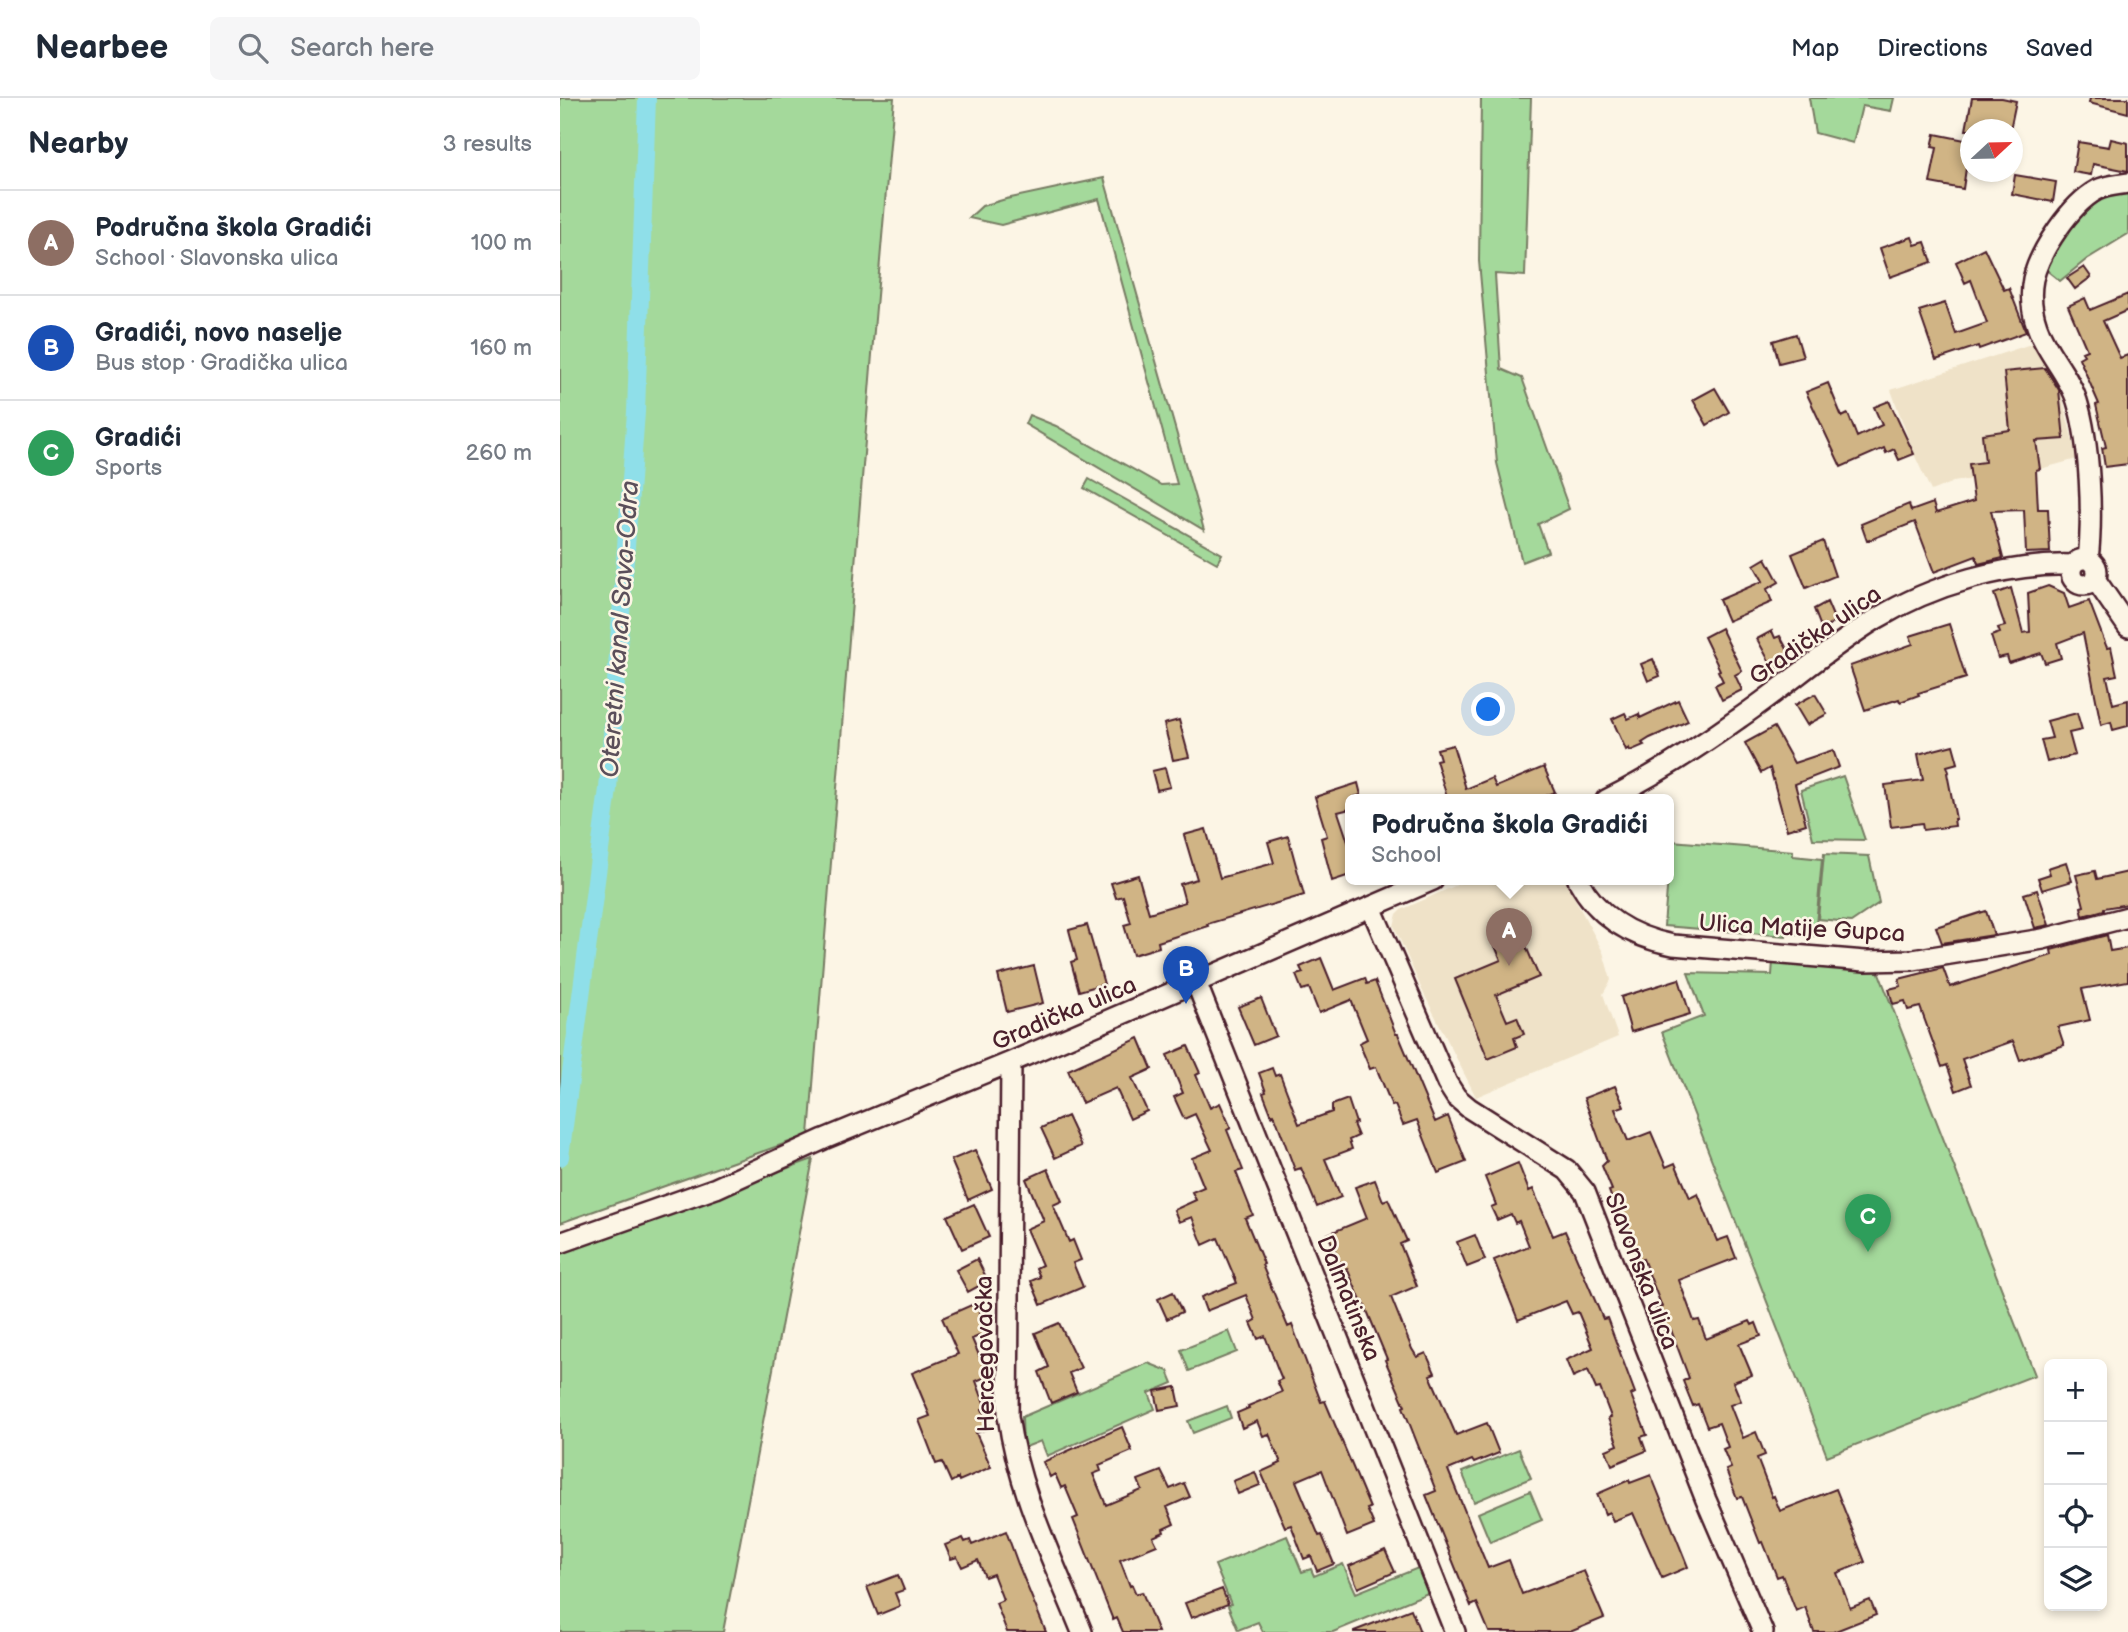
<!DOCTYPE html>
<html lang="en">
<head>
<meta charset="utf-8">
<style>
  :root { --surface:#fff; --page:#f6f6f7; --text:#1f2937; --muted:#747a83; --line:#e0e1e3; --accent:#7c3aed }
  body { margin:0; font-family:"Balsamiq Sans",sans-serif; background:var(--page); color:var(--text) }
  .controls { position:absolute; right:21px; bottom:21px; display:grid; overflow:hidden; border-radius:10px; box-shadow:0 4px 10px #0003 }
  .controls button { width:63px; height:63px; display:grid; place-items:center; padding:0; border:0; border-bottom:2px solid var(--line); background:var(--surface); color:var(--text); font:35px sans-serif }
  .compass { position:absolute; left:1400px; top:21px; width:63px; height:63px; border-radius:50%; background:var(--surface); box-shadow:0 4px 10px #0003; rotate:68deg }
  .you { position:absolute; left:929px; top:612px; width:24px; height:24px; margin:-18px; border:5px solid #fff; border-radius:50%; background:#1a73e8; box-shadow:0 0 0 10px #1a73e833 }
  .badge { display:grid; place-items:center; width:46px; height:46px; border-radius:50%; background:var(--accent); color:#fff; font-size:23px; font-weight:700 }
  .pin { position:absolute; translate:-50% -58px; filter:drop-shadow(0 2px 4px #0008) }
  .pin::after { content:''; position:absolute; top:37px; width:24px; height:21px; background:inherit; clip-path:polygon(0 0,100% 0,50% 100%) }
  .popup { position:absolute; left:785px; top:696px; width:329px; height:91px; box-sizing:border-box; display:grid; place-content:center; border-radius:10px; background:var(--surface); filter:drop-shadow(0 2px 5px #0005); font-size:23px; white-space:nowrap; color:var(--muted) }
  .popup b { font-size:26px; color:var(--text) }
  .popup::after { content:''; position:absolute; left:50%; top:100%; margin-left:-14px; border:14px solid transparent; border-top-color:var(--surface) }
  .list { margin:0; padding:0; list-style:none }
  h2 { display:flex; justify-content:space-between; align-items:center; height:91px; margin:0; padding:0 28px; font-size:30px }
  h2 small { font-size:23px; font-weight:400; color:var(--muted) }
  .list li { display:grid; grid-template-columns:46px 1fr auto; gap:21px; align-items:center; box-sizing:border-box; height:105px; padding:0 28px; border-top:2px solid var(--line) }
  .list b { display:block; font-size:26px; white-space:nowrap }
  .list p { margin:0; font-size:23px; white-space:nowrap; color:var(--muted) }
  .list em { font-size:23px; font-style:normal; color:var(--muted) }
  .icon { flex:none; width:38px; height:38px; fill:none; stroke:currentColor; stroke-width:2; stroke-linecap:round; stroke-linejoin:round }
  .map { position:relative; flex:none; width:1568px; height:1534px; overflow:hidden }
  header { display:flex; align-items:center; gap:42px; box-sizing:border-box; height:98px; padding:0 35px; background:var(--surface); border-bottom:2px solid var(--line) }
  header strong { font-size:33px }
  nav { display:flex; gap:38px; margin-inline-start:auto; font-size:24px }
  .search { width:490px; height:63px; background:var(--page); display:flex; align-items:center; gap:18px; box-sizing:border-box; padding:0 24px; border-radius:10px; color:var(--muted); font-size:26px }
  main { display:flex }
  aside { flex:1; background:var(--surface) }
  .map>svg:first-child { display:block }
  .built { fill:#efe2c8 }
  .green { fill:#a4d99b; stroke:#777c63; stroke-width:2 }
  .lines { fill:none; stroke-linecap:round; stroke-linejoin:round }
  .canal { stroke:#8fdfe9; stroke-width:18 }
  .building { fill:#d0b485; stroke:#4a1f2b; stroke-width:2 }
  .minor-casing { stroke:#4a1f2b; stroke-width:24 }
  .minor { stroke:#fcf5e5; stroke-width:19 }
  .labels { text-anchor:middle; stroke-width:5; stroke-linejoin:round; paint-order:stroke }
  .street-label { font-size:24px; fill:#4a1f2b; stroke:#fcf5e5 }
  .water-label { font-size:26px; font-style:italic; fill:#5b4f5a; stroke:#fcf5e5 }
</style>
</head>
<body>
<header>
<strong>Nearbee</strong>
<div class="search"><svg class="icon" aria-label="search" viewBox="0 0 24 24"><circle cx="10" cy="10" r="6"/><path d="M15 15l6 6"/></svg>Search here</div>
<nav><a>Map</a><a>Directions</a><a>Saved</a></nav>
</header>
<main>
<aside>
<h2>Nearby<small>3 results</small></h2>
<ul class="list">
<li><span class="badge" style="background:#8d6e63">A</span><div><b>Područna škola Gradići</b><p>School · Slavonska ulica</p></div><em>100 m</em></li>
<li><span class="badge" style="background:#1a4fb4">B</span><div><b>Gradići, novo naselje</b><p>Bus stop · Gradička ulica</p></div><em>160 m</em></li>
<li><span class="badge" style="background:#2e9e5b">C</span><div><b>Gradići</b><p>Sports</p></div><em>260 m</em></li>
</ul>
</aside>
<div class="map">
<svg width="1568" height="1534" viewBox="0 0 1568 1534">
  <rect width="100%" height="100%" fill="#fcf5e5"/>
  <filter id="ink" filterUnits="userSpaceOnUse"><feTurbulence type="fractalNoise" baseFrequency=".0143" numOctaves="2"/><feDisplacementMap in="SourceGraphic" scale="14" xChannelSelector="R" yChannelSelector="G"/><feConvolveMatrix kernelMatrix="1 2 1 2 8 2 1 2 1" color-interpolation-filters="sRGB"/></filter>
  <g filter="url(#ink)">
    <path class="built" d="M1474,245L1498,281L1517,361L1480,371L1393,384L1371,393L1354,356L1331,292Z
      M908,782H1005L1043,854L1051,882L1043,896L1058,939L916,999L862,892L834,828L837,816L841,812Z"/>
    <path class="green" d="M0,0H334L313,244L249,1037L0,1125Z
      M921,0H971L965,178L935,176L941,271L962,280L1009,411L978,426L988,454L962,464L937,365L919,163Z
      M1249,0H1334L1331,13L1302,8L1293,45L1255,35Z
      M544,80L644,432L465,326L469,317L496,328L601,387L617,386L539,101L441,127L409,120L422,108L446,101Z
      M1568,93V136L1527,161L1500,183L1485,171L1508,131L1539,98Z
      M529,381L662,456L657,465L524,390Z
      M1283,678L1305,742L1253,741L1241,692Z
      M1111,743L1233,753V758L1262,761L1255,838L1226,835V838L1104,828Z
      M1264,756L1309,758L1319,805L1291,824L1258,821Z
      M1213,863L1317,870L1475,1277L1267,1358L1102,934L1144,918L1128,875L1212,877Z
      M253,1061L163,1534H0V1152Z
      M669,1233L677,1254L629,1273L621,1252Z
      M588,1265L608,1273L613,1285L589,1295L595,1311L487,1358L481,1343L463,1350L462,1319Z
      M667,1308L671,1320L633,1335L628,1323Z
      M959,1351L971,1380L914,1404L902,1374Z
      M970,1393L982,1422L930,1444L918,1415Z
      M727,1438L742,1474L751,1471L754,1478L783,1466L796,1495L858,1470L868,1495L773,1534H703L698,1524L678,1532L668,1508L671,1506L655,1467Z"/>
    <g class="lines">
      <path class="canal" d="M0,1059L48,691L76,314L87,0"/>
    </g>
    <path class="building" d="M1412,0H1442L1456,3L1450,32H1406Z
      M1530,0H1568V15L1529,5Z
      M1375,36L1410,43L1403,91L1370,85L1377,50L1372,49Z
      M1551,41L1568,45V73L1533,66L1531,77L1513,74L1518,44L1549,49Z
      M1455,77L1496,84L1493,104L1452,96Z
      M1352,139L1355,147L1365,144L1372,164L1330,179L1320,150Z
      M1424,150L1444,192L1449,190L1466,234L1419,251L1418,248L1376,262L1359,213L1385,205L1396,236L1427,225L1411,182L1405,185L1396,164Z
      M1524,169L1531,179L1515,191L1507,180Z
      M1568,196V212L1543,223L1560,260L1568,257V366L1545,369L1542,350L1546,349L1536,307L1539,306L1519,260L1524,257L1522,254L1527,252L1508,208L1525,200L1530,212Z
      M1236,236L1243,259L1219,265L1213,243Z
      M1485,270L1499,292L1504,341L1476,343L1480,371L1476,372L1478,411H1488L1490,454L1466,455L1464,412L1431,413L1443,460L1418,466L1416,458L1374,474L1355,424L1307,443L1301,426L1349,406L1351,413L1373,405L1376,415L1414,403L1409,366L1425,364L1422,336L1450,332L1444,274Z
      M1268,285L1282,319L1288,316L1297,339L1322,327L1314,309L1329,303L1354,356L1339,362L1334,351L1326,355L1324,350L1281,369L1246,294Z
      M1155,290L1169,314L1147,327L1133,302Z
      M1263,443L1275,478L1246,490L1232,456Z
      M1206,460L1219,484L1207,491L1212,504L1168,523L1159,502L1203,483L1194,467Z
      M1488,488L1504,495L1509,510L1529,503L1547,550L1551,549L1557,577L1547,579L1553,606L1568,602V628L1553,632L1551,624L1541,627L1523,535L1497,545L1501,560L1485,565L1481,555L1449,565L1447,558L1438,560L1431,538L1440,535L1438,530L1445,528L1434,496L1451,490L1463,535L1470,534L1468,495Z
      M1267,504L1275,523L1262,532L1254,511Z
      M1389,526L1406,580L1358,595L1359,597L1340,604L1339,601L1305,612L1290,568L1353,546L1350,538Z
      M1161,530L1182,573L1175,577L1182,592L1162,602L1155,587L1163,583L1158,573L1160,572L1144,539Z
      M1212,533L1215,540L1220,538L1233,562L1214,572L1197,541Z
      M1093,561L1100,578L1088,583L1081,566Z
      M1255,596L1267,616L1247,627L1235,607Z
      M1118,602L1128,623L1090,640L1082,645L1084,647L1070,653L1069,650L1066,652L1052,621L1065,615L1068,621L1079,616L1080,620Z
      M1517,615L1522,632L1509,635L1515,657L1487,664L1481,642L1492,640L1487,623Z
      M619,622L629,659L613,662L604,626Z
      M1214,629L1234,665L1273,652L1279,669L1235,686L1246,726L1227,732L1210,670L1201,675L1185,645Z
      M893,647L906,691L932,680L936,689L984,669L995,694L977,702H881L887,699L876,662L880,661L877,651Z
      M1393,647L1398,665L1387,668L1389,674L1387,675L1396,721H1394L1395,728L1363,732L1362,725L1331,729L1325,687L1363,682L1358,656Z
      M605,670L610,689L597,692L592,673Z
      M798,685L801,697L794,699L795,702H790V711L778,714L790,750V777L772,783L761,740L767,738L755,699Z
      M646,731L660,780L714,765L708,744L728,738L744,797L647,826L648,828L598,844L599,849L573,857L564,827L571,825L563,798L556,800L551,785L578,777L589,815L625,804L620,786L637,781L624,737Z
      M1506,764L1512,783L1482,792L1478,780L1490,776L1488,770Z
      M1535,773L1537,781L1568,774V806L1544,810V812L1523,818L1521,809L1524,808L1516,777Z
      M1477,792L1489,827L1475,830L1464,796Z
      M1426,813L1434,837L1382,845L1376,829Z
      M956,825L979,879L936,897L947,923L957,919L964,936L954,940L957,949L928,961L895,881L941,862L930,836Z
      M527,827L544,886L519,893L511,864L517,862L509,832Z
      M1547,837L1550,853L1568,850V883L1522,891L1530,922L1498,929L1504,947L1460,962L1453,943L1402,961L1411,987L1396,993L1387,967L1382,969L1360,909L1348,912L1345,903L1333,906L1329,891L1341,888L1339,881L1383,870L1390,889L1492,857L1491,852Z
      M761,860L774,892L805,880L807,886L815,883L836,936H838L875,1024L888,1018L906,1064L878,1075L857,1022L843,1027L835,1007L832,1008L816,969L810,971L799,945L807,941L791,902L759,915L749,890L742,892L736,877L743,875L740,869Z
      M474,868L483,905L447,914L438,877Z
      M1119,881L1130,916L1071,934L1061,899Z
      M701,900L716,938L694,947L678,909Z
      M579,940L592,971L572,980L587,1013L570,1021L556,990L522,1005L508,972Z
      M628,948L640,975L636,977L650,1010L660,1005L671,1030L667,1032L683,1072L676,1074L693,1117L685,1120L704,1166L702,1167L728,1229L732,1227L761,1304L765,1303L810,1410L807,1411L814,1427L787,1438L762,1372L736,1383L759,1438L762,1437L774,1466L757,1473L751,1458L744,1461L731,1427L725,1429L701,1374L721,1365L709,1336L703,1338L697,1323L682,1330L677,1315L689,1310L688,1308L722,1294L717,1283L722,1281L719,1274L705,1238L698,1241L691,1225L696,1222L686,1197L646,1213L641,1199L677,1185L658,1140L643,1147L632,1119L619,1124L614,1112L636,1102L632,1094L644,1089L632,1060L652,1052L635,1016L624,1021L614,999L623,995L607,957Z
      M712,970L715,978L720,976L739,1026L772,1014V1007L788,1001L796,1025L793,1026L798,1038L789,1042L792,1051L765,1061L781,1099L757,1109L741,1070L735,1072L714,1016L712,1018L703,995L706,994L699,975Z
      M1055,988L1064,1008L1055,1011L1068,1043L1091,1034L1106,1069L1115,1065L1130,1100L1138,1096L1157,1143L1168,1139L1176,1160L1119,1182L1134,1223L1139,1222L1146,1241L1190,1223L1192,1227L1196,1225L1201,1238L1179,1246L1192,1277L1173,1284L1181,1303L1170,1307L1183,1340L1196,1334L1205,1357L1197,1360L1212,1399L1214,1398L1220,1413L1276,1391L1305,1464L1277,1475L1290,1510L1310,1502L1316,1517L1273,1534H1254L1245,1509L1236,1513L1222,1477L1217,1479L1203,1444L1200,1445L1182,1399L1177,1400L1166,1372L1171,1370L1163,1351L1168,1349L1159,1325L1147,1329L1138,1306L1133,1308L1123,1283L1129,1280L1111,1232L1105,1234L1096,1211L1102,1209L1083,1161L1079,1162L1060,1113L1057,1114L1049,1093L1052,1092L1042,1068L1047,1063L1024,1000Z
      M507,1018L521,1048L495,1060L481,1030Z
      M415,1052L432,1091L408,1102L391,1062Z
      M958,1065L969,1093L973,1091L993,1138L1005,1133L1043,1221L1047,1220L1075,1295L1071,1297L1087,1337L1081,1339L1086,1353L1052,1367L1046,1352L1058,1347L1048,1320L1051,1319L1040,1290L1036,1291L1028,1272L1013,1279L1006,1262L1033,1250L1018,1214L1012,1216L1006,1203L958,1222L934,1162L969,1148L959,1123L955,1125L951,1116L937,1122L931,1109L936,1107L925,1079Z
      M488,1071L502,1103L493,1107L509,1144L513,1142L521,1162L513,1165L523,1189L481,1207L471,1183L480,1179L476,1170L482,1167L466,1131L484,1123L466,1081Z
      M815,1082L823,1103L828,1101L847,1143L840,1146L857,1188L831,1199L852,1251L857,1259L866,1255L875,1275L870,1277L896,1337L927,1325L939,1355L914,1365L912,1362L888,1372L928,1470L949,1462L962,1496L1024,1473L1044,1520L1010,1534H929L917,1505L911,1508L866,1397L876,1393L843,1309L845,1308L825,1262L827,1261L803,1203H801L787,1170L783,1172L768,1136L807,1120L795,1089Z
      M414,1106L429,1139L402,1151L387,1118Z
      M915,1137L925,1162L907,1169L897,1144Z
      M417,1161L428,1183L408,1194L396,1172Z
      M613,1194L622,1214L607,1221L598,1201Z
      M416,1205L428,1234L412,1241L428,1278L416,1283L426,1310L422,1311L429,1330L416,1335L431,1369L399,1383L398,1380L391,1384L382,1364L376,1366L359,1322L370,1318L352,1275L398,1256L382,1220Z
      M499,1225L521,1270L509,1275L517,1294L491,1305L479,1274L489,1269L475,1235Z
      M616,1289L620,1308L599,1312L595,1293Z
      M562,1329L572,1353L539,1367L541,1373L533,1376L546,1407L582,1392L578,1382L601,1373L610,1391L624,1385L630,1399L607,1409L614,1426L603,1431L604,1434L593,1439L597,1447L560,1462L570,1488L572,1487L576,1496L582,1494L598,1534H563L557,1520L553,1522L513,1421L518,1419L505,1388L501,1390L495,1376L490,1379L483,1364Z
      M695,1374L700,1387L678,1396L673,1383Z
      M1091,1377L1128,1469L1102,1480L1073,1415L1053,1423L1049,1414L1045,1416L1037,1396L1069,1382L1070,1385Z
      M446,1433L458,1466L486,1534H447L436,1505L443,1502L433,1476L425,1479L418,1462L402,1469L397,1459L391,1461L385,1447L403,1440L405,1444L410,1442L412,1447Z
      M825,1452L835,1474L798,1490L789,1468Z
      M338,1477L344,1492L335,1495L340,1508L318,1517L307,1489Z
      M662,1491L668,1506L631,1520L625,1505Z
      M851,1511L860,1534H794V1533Z"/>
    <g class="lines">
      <g class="minor-casing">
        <path id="minor" d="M1511 474a13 13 0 1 1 26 0a13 13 0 1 1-26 0Z
          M1528,462C1533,418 1530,345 1517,303C1508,275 1486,255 1477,228C1472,214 1470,196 1473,181C1480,152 1511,106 1537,92C1547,87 1557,87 1568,85
          M1535,481L1568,529
          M1046,702C1092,679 1136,651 1178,621C1225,589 1267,551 1316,521C1372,487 1447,465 1513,467
          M1018,782C1038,820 1072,839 1113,847L1305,863L1353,862L1483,841L1568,819
          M811,809L887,985L896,999L909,1010L1007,1072L1025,1094L1146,1402L1203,1534
          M636,884L895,1534
          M451,964L448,1318C458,1393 494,1464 522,1534
          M0,1145L156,1090L264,1041L451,964L873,782"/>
      </g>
      <use href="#minor" class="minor"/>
    </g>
  </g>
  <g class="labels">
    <g class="street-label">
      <text transform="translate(1255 537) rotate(-35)" y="8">Gradička ulica</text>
      <text transform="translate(1242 830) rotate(3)" y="8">Ulica Matije Gupca</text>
      <text transform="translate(504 915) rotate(-23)" y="8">Gradička ulica</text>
      <text transform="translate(1082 1173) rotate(69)" y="8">Slavonska ulica</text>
      <text transform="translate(789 1200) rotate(68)" y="8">Dalmatinska</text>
      <text transform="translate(425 1256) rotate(-91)" y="8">Hercegovačka</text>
    </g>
    <g class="water-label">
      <text transform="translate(59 531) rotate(-86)" y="9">Oteretni kanal Sava-Odra</text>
    </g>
  </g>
</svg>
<div class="controls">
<button>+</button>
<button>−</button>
<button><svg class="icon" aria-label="locate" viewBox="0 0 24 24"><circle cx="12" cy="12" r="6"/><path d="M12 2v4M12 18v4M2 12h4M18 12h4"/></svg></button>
<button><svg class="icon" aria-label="layers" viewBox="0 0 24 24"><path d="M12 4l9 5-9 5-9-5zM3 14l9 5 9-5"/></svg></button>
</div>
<svg class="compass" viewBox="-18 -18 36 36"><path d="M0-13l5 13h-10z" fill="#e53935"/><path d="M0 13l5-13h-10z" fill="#747a83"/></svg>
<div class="you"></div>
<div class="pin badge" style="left:949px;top:868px;background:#8d6e63">A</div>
<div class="popup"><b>Područna škola Gradići</b>School</div>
<div class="pin badge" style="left:626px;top:906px;background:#1a4fb4">B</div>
<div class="pin badge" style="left:1308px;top:1154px;background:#2e9e5b">C</div>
</div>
</main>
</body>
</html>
